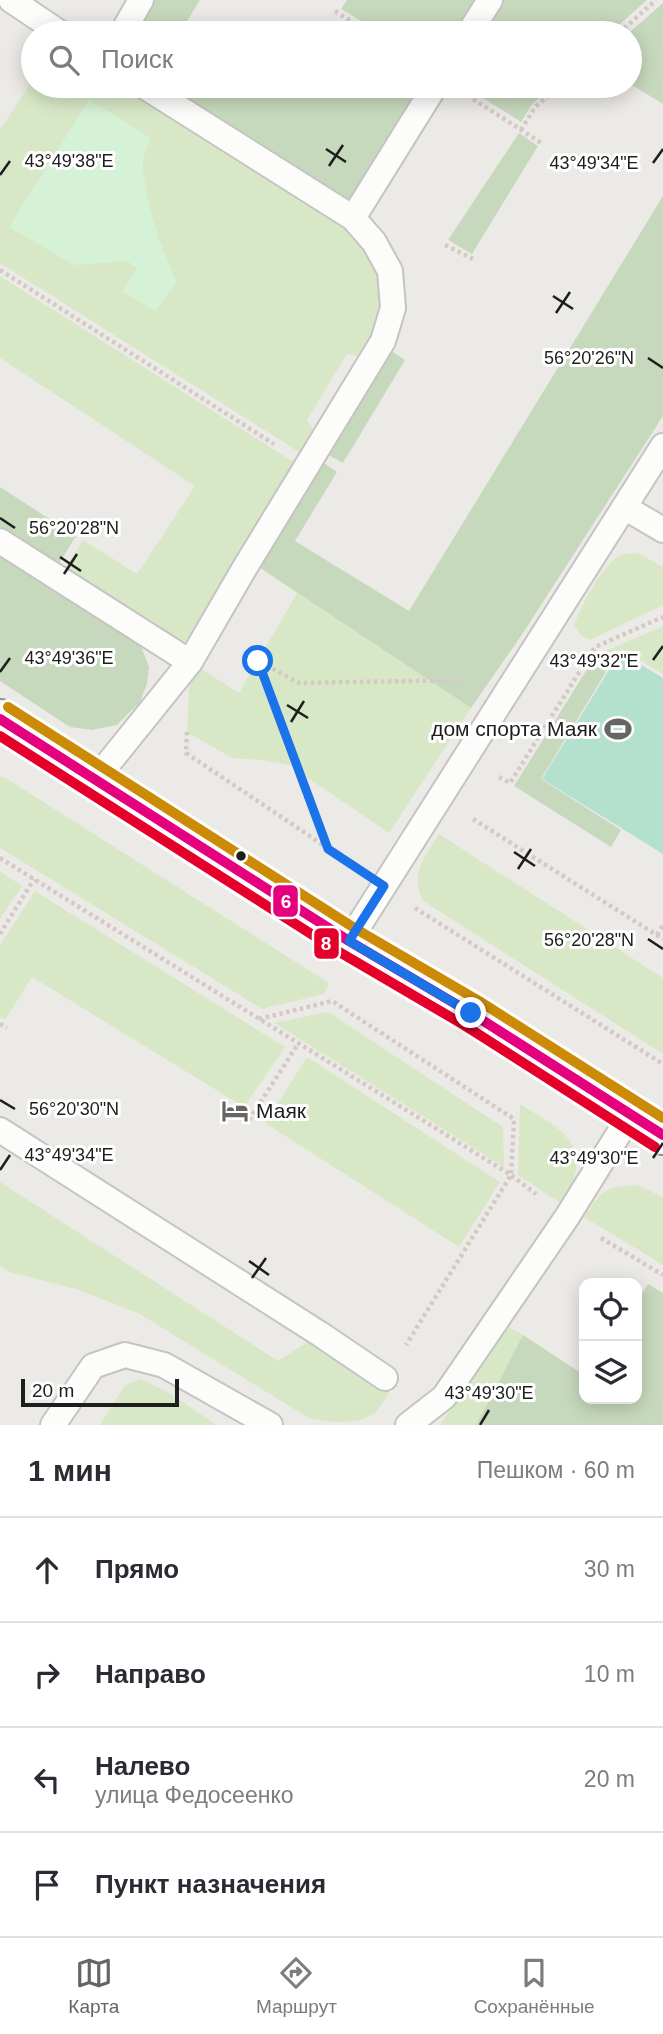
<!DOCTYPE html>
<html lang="ru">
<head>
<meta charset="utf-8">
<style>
  :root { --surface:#fff; --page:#f2f2f3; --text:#2b2b33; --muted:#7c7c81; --line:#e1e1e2; --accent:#666564 }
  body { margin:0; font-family:Arial,sans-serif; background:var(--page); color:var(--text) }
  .controls { position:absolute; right:21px; bottom:21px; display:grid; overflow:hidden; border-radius:14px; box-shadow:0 4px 18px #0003 }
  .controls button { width:63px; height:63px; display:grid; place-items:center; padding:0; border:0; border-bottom:2px solid var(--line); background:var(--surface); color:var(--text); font:35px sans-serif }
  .scale { position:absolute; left:21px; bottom:18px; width:158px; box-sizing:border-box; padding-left:7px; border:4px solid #1e1e1e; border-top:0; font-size:19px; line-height:24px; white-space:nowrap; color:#1e1e1e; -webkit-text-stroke:5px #fff; paint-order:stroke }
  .stop { position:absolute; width:21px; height:21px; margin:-16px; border:5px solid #1a73e8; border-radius:50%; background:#fff }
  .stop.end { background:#1a73e8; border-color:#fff; box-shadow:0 2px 7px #0008 }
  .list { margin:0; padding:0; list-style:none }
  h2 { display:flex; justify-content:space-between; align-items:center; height:91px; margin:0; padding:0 28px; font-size:30px }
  h2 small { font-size:23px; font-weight:400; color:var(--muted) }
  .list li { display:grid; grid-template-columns:46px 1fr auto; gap:21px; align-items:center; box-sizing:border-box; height:105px; padding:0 28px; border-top:2px solid var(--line) }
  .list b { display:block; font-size:26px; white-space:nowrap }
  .list p { margin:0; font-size:23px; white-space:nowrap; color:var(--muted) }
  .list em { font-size:23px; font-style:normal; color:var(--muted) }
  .icon { flex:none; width:38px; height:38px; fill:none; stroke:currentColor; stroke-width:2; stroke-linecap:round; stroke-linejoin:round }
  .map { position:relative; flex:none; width:663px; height:1425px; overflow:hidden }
  .search { position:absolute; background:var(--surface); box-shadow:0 4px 18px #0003; left:21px; right:21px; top:21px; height:77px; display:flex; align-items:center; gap:18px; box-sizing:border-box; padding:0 24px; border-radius:38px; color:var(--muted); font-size:26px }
  .sheet { height:511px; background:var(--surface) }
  nav { display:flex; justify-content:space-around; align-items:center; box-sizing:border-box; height:98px; border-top:2px solid var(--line); background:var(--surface); font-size:19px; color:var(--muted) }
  nav a { display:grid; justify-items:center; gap:4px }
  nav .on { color:var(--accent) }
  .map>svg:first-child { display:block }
  .grass { fill:#d8e8c7 }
  .forest { fill:#c7d9bd }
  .park { fill:#d5f1d6 }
  .pitch { fill:#b4e1ce }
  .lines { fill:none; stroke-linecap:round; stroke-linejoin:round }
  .lane-casing { stroke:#c5c4c2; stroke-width:28 }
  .secondary-casing { stroke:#939480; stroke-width:42 }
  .path { stroke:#d5c9c7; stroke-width:4.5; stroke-dasharray:3.5 3.5; stroke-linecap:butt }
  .lane { stroke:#fcfcfb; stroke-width:24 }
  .secondary { stroke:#f2f2ea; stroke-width:38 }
  .bus-1-casing { stroke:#fff; stroke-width:16 }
  .bus-2-casing { stroke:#fff; stroke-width:16 }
  .bus-3-casing { stroke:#fff; stroke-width:16 }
  .bus-1 { stroke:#e5007d; stroke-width:10 }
  .bus-2 { stroke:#e4002b; stroke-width:10 }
  .bus-3 { stroke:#cc8b06; stroke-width:10 }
  .route { stroke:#1a73e8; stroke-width:9 }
  .ticks { fill:none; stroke:#1e1e1e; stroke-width:2.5 }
  .bus-dot { fill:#1e1e1e; stroke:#fff; stroke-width:2.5 }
  .labels { text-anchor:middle; stroke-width:6; stroke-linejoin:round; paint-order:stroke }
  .poi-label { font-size:21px; fill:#1e1e1e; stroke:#fff; text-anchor:end }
  .ticks-label { font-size:18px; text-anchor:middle; fill:#1e1e1e; stroke:#fff; stroke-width:6; stroke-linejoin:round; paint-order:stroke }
  .line-badge { stroke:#fff; stroke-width:2.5 }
  .badge-label { font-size:19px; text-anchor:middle; font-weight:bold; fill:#fff }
</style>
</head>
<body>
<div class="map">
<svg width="663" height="1425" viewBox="0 0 663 1425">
  <rect width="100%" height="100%" fill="#eceae6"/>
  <path class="grass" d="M33,79V86H134L349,222L387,275V308L367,357L347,354L307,420L319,438L307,457L0,263V130Z
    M0,276L300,466L191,640L173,642L61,574L83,540L137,574L195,486L0,358Z
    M638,553L663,567V605L590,640L582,636L574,626C578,610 605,560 621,555C626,553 633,554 638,553Z
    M250,560L471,708L389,833L289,765L261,760L232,758L187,732L190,662L239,693L297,593Z
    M663,626V674L621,649L606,672L591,663L603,652Z
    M0,777H4L329,983L324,994L262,1009L0,848Z
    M439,834L663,978V1054L423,901C409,873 425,857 439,834Z
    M0,871L22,886L0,919Z
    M35,891L285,1047L244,1107L32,977L5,1020L0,1017V945Z
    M328,1012L503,1127L504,1167L274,1023Z
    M307,1057L500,1182L459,1247L265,1123Z
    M520,1104C548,1122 588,1138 574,1178C571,1187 564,1195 560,1203L518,1175Z
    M0,1182L278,1361L320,1334L394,1384C388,1394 382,1405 375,1413C360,1425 329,1423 309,1418L138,1313L76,1289L10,1272L0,1266Z
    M637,1185L663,1197V1265L584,1217C602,1191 605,1186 637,1185Z
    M507,1326L523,1335L476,1425H440Z
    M141,1379L173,1395L216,1425H100L125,1385Z"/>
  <path class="forest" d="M147,0H200L186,23L202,33H127Z
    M347,0H486L465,33H381L341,9Z
    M496,0H647L610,33H474Z
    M663,3V104L630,84L629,33Z
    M152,86H284L289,88L291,86H430L352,211Z
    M464,86H552L532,104L521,122Z
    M519,133L538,146L472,254L448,240Z
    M663,196V416L521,636L471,708L253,563L318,459L337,472L295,541L409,611Z
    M384,346L405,360L343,463L321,451Z
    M0,487L76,536L55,570L0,536Z
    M0,548L122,626L141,646L149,667L147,684L140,702L117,725L92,730L70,727L0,681Z
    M591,663L606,672L541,779L621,830L611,847L514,786Z
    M648,1284L663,1293V1425H476L523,1335L584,1375V1399H637V1301Z"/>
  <path class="park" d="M89,100L151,138L142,161L147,198L160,242L177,283L155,311L123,292L137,268L127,261L74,265L9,227Z"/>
  <path class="pitch" d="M620,652L663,678V854L542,779Z"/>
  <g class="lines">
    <g class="lane-casing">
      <path id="lane" d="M11,0L60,33
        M122,33L141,0
        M469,33L490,0
        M353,218L435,86
        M624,507L663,530
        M0,541L190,662
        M95,780L190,662L244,569L383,341L393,308L390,271L374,242L353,218L144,86
        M349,941L663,446
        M0,1130L320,1334L385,1378
        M53,1425L93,1366L125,1355L164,1365L270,1425
        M408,1425L444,1397L567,1217L631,1114"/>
    </g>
    <g class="secondary-casing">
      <path id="secondary" d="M0,719L349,941L471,1013L663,1135"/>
    </g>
    <path class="path" d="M335,11L370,33
      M619,33L656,0
      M473,99L543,144
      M521,130L535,107L560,86
      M445,245L473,259
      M0,270L274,444
      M187,732L186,753L350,863
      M499,777L510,783L595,647L663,617
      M473,819L663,939
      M328,849L258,661L299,683L466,680
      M0,858L511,1175L536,1194
      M415,908L663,1064
      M0,934L34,879
      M657,935L663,925
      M259,1019L332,1001L514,1119L511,1175L406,1345
      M0,1024L7,1028
      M249,1120L298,1044
      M601,1238L663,1275"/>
    <use href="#lane" class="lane"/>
    <use href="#secondary" class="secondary"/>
    <g class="bus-1-casing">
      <path id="bus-1" d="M0,719L349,941L471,1013L663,1135"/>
    </g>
    <g class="bus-2-casing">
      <path id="bus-2" d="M0,736L341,953L464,1025L655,1147"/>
    </g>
    <g class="bus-3-casing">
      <path id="bus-3" d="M8,707L356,929L479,1001L663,1118"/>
    </g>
    <use href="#bus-1" class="bus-1"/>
    <use href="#bus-2" class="bus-2"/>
    <use href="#bus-3" class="bus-3"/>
  </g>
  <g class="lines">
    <path class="route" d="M258,661L328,849L384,886L349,941L471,1013"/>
  </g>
  <path class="ticks" d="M326,149L346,162M653,163L663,149M329,166L343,145M0,175L10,161M553,296L573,309M556,313L570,292M648,358L663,368M0,518L15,528M60,557L81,571M64,574L77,554M653,660L663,646M0,672L10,658M287,705L308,718M291,722L304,701M514,852L535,866M518,869L531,849M648,939L663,949M0,1100L15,1109M653,1158L663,1143M0,1170L10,1155M249,1261L269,1275M252,1278L266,1258M480,1425L489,1410"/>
  <defs>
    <g id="stadium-bare" transform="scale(2.1)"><path d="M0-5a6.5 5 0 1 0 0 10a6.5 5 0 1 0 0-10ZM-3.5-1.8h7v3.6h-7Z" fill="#666564" stroke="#fff" stroke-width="2.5" paint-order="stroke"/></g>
    <g id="hotel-bare" transform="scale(2.1)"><path d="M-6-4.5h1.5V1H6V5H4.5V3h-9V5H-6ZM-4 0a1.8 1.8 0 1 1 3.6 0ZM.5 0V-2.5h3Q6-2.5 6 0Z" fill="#666564" stroke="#fff" stroke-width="2.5" paint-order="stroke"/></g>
  </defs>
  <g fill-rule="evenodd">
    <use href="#stadium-bare" x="618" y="729"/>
    <use href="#hotel-bare" x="235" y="1111"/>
  </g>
  <circle class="bus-dot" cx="241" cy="856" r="6"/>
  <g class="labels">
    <g class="poi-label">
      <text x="597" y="736">дом спорта Маяк</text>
      <text x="256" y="1118" text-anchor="start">Маяк</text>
    </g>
  </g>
  <g class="ticks-label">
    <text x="69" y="167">43°49'38"E</text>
    <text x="594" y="169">43°49'34"E</text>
    <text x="589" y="364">56°20'26"N</text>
    <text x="74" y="534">56°20'28"N</text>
    <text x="69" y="664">43°49'36"E</text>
    <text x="594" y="667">43°49'32"E</text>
    <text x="589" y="946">56°20'28"N</text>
    <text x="74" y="1115">56°20'30"N</text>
    <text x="69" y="1161">43°49'34"E</text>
    <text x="594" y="1164">43°49'30"E</text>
    <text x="489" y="1399">43°49'30"E</text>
  </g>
  <g class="line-badge">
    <rect x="272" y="884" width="27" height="34" rx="7" fill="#e5007d"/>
    <rect x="313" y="927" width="27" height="33" rx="7" fill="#e4002b"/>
  </g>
  <g class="badge-label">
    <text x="286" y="908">6</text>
    <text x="326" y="950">8</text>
  </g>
</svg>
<div class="controls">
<button><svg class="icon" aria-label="locate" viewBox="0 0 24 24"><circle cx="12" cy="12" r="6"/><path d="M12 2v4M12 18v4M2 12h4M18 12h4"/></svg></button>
<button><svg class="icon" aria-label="layers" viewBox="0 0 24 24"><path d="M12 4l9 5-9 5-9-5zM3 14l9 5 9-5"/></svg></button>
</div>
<div class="scale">20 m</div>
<div class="stop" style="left:258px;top:661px"></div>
<div class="stop end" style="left:471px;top:1013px"></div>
<div class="search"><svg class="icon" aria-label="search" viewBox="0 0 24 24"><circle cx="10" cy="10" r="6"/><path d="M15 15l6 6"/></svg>Поиск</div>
</div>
<section class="sheet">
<h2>1 мин<small>Пешком · 60 m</small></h2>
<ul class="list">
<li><svg class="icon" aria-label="ahead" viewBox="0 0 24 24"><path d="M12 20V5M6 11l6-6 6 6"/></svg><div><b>Прямо</b></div><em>30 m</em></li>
<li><svg class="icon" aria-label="right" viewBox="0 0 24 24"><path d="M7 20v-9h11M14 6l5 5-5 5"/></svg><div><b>Направо</b></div><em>10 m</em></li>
<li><svg class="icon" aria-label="left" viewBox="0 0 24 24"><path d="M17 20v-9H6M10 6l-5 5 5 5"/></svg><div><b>Налево</b><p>улица Федосеенко</p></div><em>20 m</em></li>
<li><svg class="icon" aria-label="arrive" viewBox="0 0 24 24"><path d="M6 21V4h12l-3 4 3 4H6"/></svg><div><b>Пункт назначения</b></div></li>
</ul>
</section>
<nav>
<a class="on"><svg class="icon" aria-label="map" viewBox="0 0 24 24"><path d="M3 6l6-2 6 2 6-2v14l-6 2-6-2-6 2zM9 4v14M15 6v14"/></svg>Карта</a>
<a><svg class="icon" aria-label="directions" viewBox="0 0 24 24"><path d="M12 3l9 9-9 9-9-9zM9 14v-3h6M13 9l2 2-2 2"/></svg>Маршрут</a>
<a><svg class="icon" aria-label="saved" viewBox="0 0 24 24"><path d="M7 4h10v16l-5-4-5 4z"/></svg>Сохранённые</a>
</nav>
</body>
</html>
